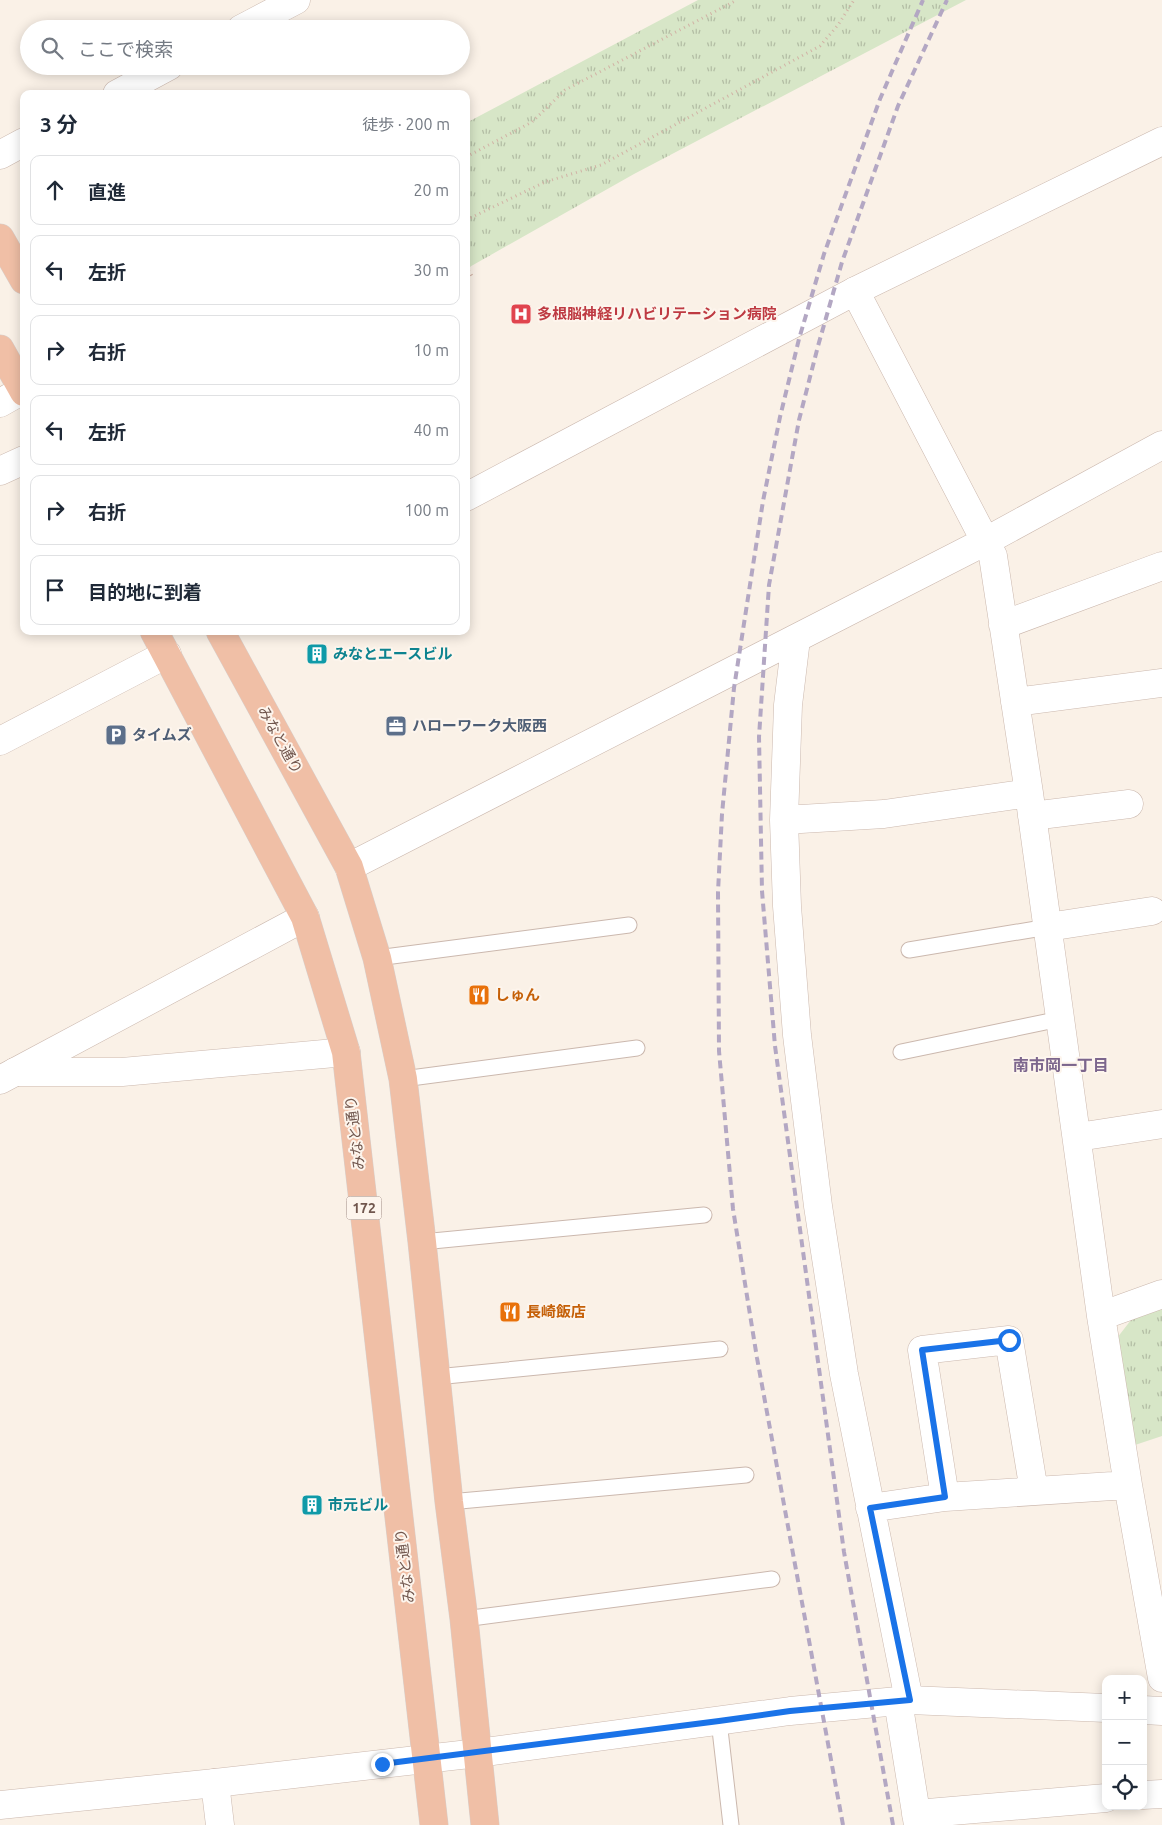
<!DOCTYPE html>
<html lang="ja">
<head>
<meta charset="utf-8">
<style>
  :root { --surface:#fff; --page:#f2f2f3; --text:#1f2937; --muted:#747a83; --line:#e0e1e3 }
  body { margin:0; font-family:Ubuntu,"Noto Sans JP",sans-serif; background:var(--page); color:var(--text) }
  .controls { position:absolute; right:15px; bottom:15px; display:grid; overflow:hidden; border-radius:10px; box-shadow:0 2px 12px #0003 }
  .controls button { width:45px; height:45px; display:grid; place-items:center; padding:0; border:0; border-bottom:1px solid var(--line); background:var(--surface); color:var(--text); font:25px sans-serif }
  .stop { position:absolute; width:15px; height:15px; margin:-11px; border:4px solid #1a73e8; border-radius:50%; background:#fff }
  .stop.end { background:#1a73e8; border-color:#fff; box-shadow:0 1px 5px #0008 }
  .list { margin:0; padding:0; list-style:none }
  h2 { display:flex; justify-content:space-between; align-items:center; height:65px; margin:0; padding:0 20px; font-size:21px }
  h2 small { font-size:16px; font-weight:400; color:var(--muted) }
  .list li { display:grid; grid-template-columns:32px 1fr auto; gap:15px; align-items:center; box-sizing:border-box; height:70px; margin:0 10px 10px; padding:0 10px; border:1px solid var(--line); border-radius:10px }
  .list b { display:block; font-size:19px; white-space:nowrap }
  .list em { font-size:16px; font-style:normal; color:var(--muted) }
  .icon { flex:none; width:28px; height:28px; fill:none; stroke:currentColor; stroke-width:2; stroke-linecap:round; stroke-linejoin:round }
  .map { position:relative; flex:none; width:1162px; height:1825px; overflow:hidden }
  .search { position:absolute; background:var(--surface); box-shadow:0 2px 12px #0003; left:20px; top:20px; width:450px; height:55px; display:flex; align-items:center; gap:12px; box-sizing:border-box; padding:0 18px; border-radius:28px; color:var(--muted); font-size:19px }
  .panel { position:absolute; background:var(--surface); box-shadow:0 2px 12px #0003; left:20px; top:90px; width:450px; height:545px; border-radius:10px }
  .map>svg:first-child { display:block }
  .park { fill:url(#park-tufts) }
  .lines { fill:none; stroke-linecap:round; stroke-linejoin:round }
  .service-casing { stroke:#cbb8ae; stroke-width:17 }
  .minor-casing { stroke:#cbb8ae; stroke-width:29 }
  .tertiary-casing { stroke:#cbb8ae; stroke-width:29 }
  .trunk-casing { stroke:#d7d0cd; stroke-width:29 }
  .path { stroke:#d1b2a5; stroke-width:3; stroke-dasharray:1 4; stroke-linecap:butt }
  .service { stroke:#fff; stroke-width:15 }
  .minor { stroke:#fff; stroke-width:28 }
  .tertiary { stroke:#fff; stroke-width:28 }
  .trunk { stroke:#f0bfa6; stroke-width:28 }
  .rail { stroke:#b3a7c3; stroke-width:4; stroke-dasharray:8 5; stroke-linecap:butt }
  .route { stroke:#1a73e8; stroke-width:6 }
  .labels { text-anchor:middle; stroke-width:4; stroke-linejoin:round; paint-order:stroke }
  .shield { fill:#fdf5ed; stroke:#9b867e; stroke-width:1 }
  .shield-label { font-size:14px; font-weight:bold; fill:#71574e }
  .health-label { font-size:15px; font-weight:bold; fill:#be3a42; stroke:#fdf5ed; text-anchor:start }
  .culture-label { font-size:15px; font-weight:bold; fill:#0d838f; stroke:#fdf5ed; text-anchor:start }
  .service-label { font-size:15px; font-weight:bold; fill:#4e5e75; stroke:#fdf5ed; text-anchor:start }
  .street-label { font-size:15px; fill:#71574e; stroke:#fdf5ed }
  .food-label { font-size:15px; font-weight:bold; fill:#c56008; stroke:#fdf5ed; text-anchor:start }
  .neighbourhood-label { font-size:16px; font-weight:bold; fill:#7c668d; stroke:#fdf5ed }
</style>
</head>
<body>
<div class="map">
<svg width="1162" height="1825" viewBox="0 0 1162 1825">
  <defs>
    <pattern id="park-tufts" width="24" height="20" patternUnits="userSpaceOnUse" patternTransform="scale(1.25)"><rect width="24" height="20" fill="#d7e6c7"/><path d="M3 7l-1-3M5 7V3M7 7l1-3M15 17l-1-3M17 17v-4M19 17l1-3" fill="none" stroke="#b3bda4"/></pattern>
  </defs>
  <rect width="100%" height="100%" fill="#faf1e7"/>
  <path class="park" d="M698,0H966L634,174L466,269V123Z
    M1162,1308V1436L1135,1445L1117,1338L1131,1320Z"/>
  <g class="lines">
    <g class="service-casing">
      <path id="service" d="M909,950L1048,927
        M377,958L629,925
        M901,1052L1060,1019
        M403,1079L637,1048
        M422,1242L704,1215
        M436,1377L720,1349
        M449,1502L746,1475
        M464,1619L772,1579
        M719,1721L731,1825"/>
    </g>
    <g class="minor-casing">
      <path id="minor" d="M241,29L296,0
        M117,94L169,66
        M0,155L24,142
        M855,291L993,556L1029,793L1101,1316L1128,1485L1162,1678
        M1003,625L1162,566
        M796,639L788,705L784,820L787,906L797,1035L818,1206L844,1374L909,1700
        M1015,702L1162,683
        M0,741L167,654
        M1032,816L1129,804
        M784,820L884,814L1029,793
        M349,867L986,541L1162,445
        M1048,927L1152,911
        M15,1072H122L346,1052
        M1078,1137L1162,1124
        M1101,1316L1162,1294
        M945,1497L922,1350L1009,1340L1034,1491
        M870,1508L945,1497L1128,1485
        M898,1701L918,1825
        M215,1783L220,1825
        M1143,1795L1162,1794
        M916,1814L1106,1798"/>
    </g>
    <g class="tertiary-casing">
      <path id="tertiary" d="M0,403L23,390
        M0,471L24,460
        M466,497L855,291L1162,141
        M0,1080L305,917
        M1143,1710L1162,1711
        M0,1805L215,1783L478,1753L790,1711L909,1700L1106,1708"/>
    </g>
    <g class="trunk-casing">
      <path id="trunk" d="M0,238L24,280
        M0,349L24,392
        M154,631L305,917L346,1052L434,1825
        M220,631L349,867L377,958L403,1079L422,1242L449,1502L464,1619L485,1825"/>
    </g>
    <path class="path" d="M466,157L532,122L565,90L737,0
      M466,220L545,182L601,165L820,46L838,25L854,0
      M466,266L472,276"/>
    <use href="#service" class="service"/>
    <use href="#minor" class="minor"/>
    <use href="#tertiary" class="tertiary"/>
    <use href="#trunk" class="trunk"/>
    <path class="rail" d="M843,1825L757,1358L733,1209L719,1051L718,892L722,814L734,688L763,501L780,417L799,339L824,254L880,99L923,0
      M893,1825L844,1552L775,1046L762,891L759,737L769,585L799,420L818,346L842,262L898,106L947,0"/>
  </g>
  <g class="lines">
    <path class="route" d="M382,1764L719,1721L790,1711L910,1700L870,1508L945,1497L922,1350L1009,1340"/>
  </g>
  <defs>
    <g id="hospital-square" transform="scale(1.125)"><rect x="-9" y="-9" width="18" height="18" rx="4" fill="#e0444e" stroke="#fdf5ed"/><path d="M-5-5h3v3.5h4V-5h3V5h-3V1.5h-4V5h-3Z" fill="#fff"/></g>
    <g id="building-square" transform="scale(1.125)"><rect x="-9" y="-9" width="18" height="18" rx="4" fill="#0f9aa8" stroke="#fdf5ed"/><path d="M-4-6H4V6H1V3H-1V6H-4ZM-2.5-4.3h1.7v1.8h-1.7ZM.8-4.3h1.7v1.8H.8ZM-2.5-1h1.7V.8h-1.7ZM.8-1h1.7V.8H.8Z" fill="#fff"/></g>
    <g id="office-square" transform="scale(1.125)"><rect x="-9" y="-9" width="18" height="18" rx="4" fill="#5c6f8a" stroke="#fdf5ed"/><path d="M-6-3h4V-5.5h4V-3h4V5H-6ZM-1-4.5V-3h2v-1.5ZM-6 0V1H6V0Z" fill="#fff"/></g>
    <g id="parking-square" transform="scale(1.125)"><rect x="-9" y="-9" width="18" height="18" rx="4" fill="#5c6f8a" stroke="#fdf5ed"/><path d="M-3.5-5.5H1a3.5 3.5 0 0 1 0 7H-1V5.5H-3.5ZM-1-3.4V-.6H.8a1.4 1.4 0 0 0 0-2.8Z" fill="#fff"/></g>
    <g id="restaurant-square" transform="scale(1.125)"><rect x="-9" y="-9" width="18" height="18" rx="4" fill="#e8710a" stroke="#fdf5ed"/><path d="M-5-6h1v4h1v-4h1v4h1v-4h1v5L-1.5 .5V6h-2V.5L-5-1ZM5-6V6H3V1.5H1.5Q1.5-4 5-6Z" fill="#fff"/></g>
  </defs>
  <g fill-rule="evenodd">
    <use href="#hospital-square" x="521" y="314"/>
    <use href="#building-square" x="317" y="654"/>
    <use href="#office-square" x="396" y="726"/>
    <use href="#parking-square" x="116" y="735"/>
    <use href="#restaurant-square" x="479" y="995"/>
    <use href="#restaurant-square" x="510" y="1312"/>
    <use href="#building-square" x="312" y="1505"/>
  </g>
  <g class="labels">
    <rect class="shield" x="346.5" y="1196.5" width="35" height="23" rx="4"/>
    <g class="shield-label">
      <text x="364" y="1213">172</text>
    </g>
    <g class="health-label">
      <text x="537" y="319">多根脳神経リハビリテーション病院</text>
    </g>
    <g class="culture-label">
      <text x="333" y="659">みなとエースビル</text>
      <text x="328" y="1510">市元ビル</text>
    </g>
    <g class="service-label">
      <text x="412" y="731">ハローワーク大阪西</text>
      <text x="132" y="740">タイムズ</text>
    </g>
    <g class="street-label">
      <text transform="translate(280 740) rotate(61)" y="5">みなと通り</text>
      <text transform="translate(355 1133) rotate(-97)" y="5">みなと通り</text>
      <text transform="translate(405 1566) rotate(-97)" y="5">みなと通り</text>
    </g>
    <g class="food-label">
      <text x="495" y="1000">しゅん</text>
      <text x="526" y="1317">長崎飯店</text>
    </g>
    <g class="neighbourhood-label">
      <text x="1061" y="1071">南市岡一丁目</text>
    </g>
  </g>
</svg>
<div class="controls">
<button>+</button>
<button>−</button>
<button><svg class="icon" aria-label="locate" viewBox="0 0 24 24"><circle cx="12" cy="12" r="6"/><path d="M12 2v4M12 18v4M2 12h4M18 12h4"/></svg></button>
</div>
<div class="stop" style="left:1009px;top:1340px"></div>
<div class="stop end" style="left:382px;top:1764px"></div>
<div class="search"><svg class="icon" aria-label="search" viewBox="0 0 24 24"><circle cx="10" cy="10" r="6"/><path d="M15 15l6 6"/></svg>ここで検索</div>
<section class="panel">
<h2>3 分<small>徒歩 · 200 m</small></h2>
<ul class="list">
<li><svg class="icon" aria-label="ahead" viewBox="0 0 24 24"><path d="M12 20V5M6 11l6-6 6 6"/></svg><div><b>直進</b></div><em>20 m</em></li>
<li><svg class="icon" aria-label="left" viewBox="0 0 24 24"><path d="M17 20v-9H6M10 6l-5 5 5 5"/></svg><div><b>左折</b></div><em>30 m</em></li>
<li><svg class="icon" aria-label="right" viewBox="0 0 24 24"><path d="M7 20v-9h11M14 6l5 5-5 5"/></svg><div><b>右折</b></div><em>10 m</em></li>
<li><svg class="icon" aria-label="left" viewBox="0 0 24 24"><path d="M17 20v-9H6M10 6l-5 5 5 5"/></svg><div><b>左折</b></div><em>40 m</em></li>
<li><svg class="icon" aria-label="right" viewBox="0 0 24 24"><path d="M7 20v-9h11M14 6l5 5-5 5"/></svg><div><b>右折</b></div><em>100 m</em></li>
<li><svg class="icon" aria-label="arrive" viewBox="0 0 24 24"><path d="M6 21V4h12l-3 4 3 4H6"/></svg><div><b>目的地に到着</b></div></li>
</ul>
</section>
</div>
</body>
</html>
